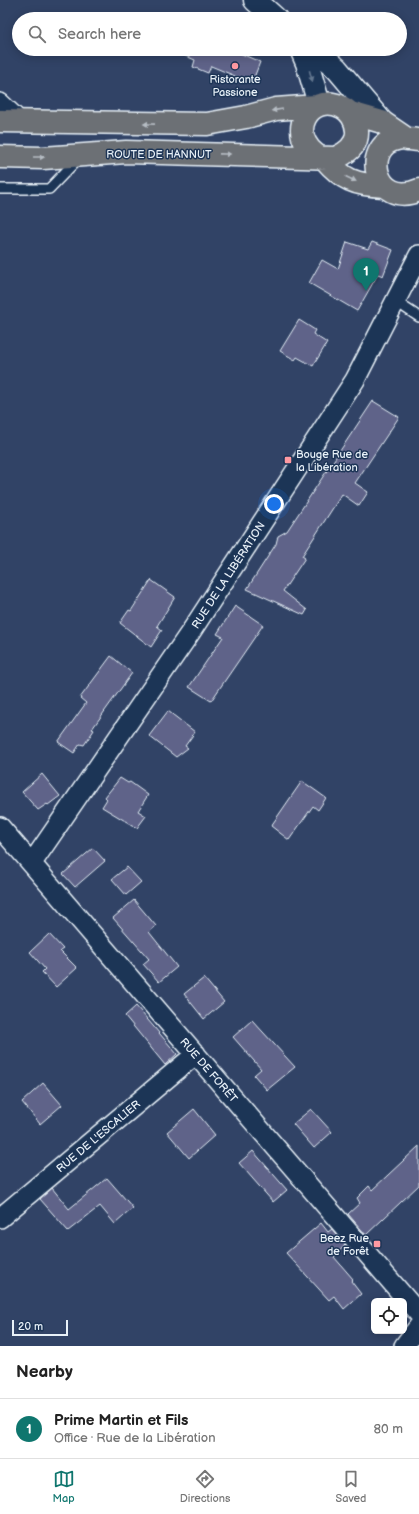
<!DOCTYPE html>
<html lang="en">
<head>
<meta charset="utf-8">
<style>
  :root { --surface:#fff; --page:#f6f6f6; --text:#222; --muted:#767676; --line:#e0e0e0; --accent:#0f766e }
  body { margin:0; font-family:"Balsamiq Sans",sans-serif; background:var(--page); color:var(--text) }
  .controls { position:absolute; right:12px; bottom:12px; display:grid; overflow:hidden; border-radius:6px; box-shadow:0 2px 10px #0003 }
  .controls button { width:36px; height:36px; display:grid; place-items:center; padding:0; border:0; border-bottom:1px solid var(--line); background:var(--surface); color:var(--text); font:20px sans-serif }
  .scale { position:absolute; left:12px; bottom:10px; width:56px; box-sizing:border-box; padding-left:4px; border:2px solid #e8f1f8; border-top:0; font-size:11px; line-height:14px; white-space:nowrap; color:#e8f1f8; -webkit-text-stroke:3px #1d3557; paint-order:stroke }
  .you { position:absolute; left:274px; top:504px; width:14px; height:14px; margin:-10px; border:3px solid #fff; border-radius:50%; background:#1a73e8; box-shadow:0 0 0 6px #1a73e833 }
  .badge { display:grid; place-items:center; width:26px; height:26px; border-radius:50%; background:var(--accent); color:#fff; font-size:13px; font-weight:700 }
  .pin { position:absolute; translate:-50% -33px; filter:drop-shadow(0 1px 2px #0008) }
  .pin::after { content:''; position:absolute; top:21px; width:14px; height:12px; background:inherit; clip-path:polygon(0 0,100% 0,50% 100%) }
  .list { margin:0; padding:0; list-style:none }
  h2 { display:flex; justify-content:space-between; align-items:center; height:52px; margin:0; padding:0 16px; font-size:17px }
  h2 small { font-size:13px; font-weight:400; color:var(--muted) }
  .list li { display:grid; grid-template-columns:26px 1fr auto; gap:12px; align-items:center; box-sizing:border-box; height:60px; padding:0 16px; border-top:1px solid var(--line) }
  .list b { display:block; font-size:15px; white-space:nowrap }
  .list p { margin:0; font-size:13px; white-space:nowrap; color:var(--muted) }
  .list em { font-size:13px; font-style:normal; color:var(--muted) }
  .icon { flex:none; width:22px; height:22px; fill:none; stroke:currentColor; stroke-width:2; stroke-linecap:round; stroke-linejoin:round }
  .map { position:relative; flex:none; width:419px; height:1346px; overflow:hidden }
  .search { position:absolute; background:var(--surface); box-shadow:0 2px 10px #0003; left:12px; right:12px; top:12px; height:44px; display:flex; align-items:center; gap:10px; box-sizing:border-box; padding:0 14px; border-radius:22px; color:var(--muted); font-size:15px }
  .sheet { height:112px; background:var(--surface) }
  nav { display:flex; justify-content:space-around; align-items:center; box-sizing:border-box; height:56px; border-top:1px solid var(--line); background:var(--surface); font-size:11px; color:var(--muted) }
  nav a { display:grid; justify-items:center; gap:2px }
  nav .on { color:var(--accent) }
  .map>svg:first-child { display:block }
  .building { fill:#5f6389; stroke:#e8f1f8 }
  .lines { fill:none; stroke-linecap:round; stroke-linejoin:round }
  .lane-casing { stroke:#e8f1f8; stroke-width:12 }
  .street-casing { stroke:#e8f1f8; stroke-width:22 }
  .secondary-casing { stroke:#e8f1f8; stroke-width:25 }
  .primary-casing { stroke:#e8f1f8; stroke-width:25 }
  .lane { stroke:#1d3557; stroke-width:9 }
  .street { stroke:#1d3557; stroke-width:19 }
  .secondary { stroke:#1d3557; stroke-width:22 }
  .primary { stroke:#6c6f75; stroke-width:22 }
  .oneway { fill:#64778f }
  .oneway2 { fill:#b6bdc4 }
  .poi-dot { fill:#ff9aa2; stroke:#1d3557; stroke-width:1.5 }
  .labels { text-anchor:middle; stroke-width:3; stroke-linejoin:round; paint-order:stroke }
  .poi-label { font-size:11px; fill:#e8f1f8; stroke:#1d3557 }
  .street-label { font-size:11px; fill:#e8f1f8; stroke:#1d3557 }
</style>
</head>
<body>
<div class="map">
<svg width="419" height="1346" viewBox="0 0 419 1346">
  <rect width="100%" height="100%" fill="#314366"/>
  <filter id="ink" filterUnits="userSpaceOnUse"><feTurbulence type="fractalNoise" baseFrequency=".025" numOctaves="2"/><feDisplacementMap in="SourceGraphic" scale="8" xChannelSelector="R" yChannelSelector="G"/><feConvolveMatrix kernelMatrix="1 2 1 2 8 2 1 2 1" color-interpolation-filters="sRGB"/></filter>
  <g filter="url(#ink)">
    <path class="building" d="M169,49H230L260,62L252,83L211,66L208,73L193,67L195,60Z
      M347,242L368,249L372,242L393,250L383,276L378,274L357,311L309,283L322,260L338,269Z
      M299,320L315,330L313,334L327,343L313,366L297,357L295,360L280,351Z
      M373,401L399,417L355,483L368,492L359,506L342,494L302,556L305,558L283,591L307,610L304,615L247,589L276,544L278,536L287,531Z
      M151,580L175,597L157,626L162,630L151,647L120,623L129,610L131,611Z
      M235,606L263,625L211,701L189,687L223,637L217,634Z
      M111,656L132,673L92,729L94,730L84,745L80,744L74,753L58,742L86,703L80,698Z
      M168,711L195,732L185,746L188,748L176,757L149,736Z
      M42,774L60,796L48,805L47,804L38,810L22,792Z
      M120,778L128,783L130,782L148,795L138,811L146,816L137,828L102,807L107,799L105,797Z
      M302,781L326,798L318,810L313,806L289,840L271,826Z
      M93,848L105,861L75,887L63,874Z
      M127,867L141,882L126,895L112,879Z
      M134,900L156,926L149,932L177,967L159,982L143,964L149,959L113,918Z
      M49,934L63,949L60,951L77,968L56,987L42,972L45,969L30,952Z
      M204,978L224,1002L204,1019L184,994Z
      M136,1006L177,1054L165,1065L125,1016Z
      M252,1020L295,1067L267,1090L254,1075L261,1069L233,1037Z
      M43,1083L62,1105L40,1124L22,1102Z
      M194,1109L215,1135L189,1158L167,1132Z
      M311,1109L332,1132L314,1148L293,1124Z
      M419,1146V1185L366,1235L348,1214L360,1203L357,1198L369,1186L372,1190Z
      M253,1151L287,1190L273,1202L239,1163Z
      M107,1178L133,1208L115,1224L100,1206L68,1231L40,1199L52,1188L69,1209Z
      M321,1223L328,1232L332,1229L345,1245L334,1257L353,1279L351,1281L361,1294L344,1309L334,1296L329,1300L286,1253Z"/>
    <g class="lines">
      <g class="lane-casing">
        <path id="lane" d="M0,189H49L78,159
          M395,301L419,317"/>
      </g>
      <g class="street-casing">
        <path id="street" d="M0,103L19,121
          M0,827L419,1314
          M32,863L192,630L355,380L419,255
          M0,1218L196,1054
          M404,1346L419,1326"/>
      </g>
      <g class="secondary-casing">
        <path id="secondary" d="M255,0L276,19
          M301,49L307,63L319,104
          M315,49L337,69L382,122"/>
      </g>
      <g class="primary-casing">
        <path id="primary" d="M351,113L382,122L407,139
          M0,121L207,124L246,117L276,109L316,106
          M419,140C412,140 404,137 397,139C361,146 375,209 419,190
          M0,157L43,158L126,152L336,158C347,153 358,145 357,131C356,120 352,112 342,107C309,91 284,135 319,157
          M324,158C343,180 355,185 384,186"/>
      </g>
      <use href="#lane" class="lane"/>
      <use href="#street" class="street"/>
      <use href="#secondary" class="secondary"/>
      <use href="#primary" class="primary"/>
    </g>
    <defs><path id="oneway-solid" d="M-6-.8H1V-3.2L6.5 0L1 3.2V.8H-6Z"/></defs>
    <use class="oneway" href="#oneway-solid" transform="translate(311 76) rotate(74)"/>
    <g class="oneway2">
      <use href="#oneway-solid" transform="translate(277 110) rotate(171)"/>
      <use href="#oneway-solid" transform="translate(149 124) rotate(-179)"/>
      <use href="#oneway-solid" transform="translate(225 154) rotate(1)"/>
      <use href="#oneway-solid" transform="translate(39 157)"/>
      <use href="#oneway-solid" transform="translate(351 179) rotate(25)"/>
    </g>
  </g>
  <g class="poi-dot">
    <circle cx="235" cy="66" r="4"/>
    <rect x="284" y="456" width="8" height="8" rx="2"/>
    <rect x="373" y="1240" width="8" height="8" rx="2"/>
  </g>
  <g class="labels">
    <g class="poi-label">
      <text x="235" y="83">Ristorante<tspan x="235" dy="13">Passione</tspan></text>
      <text x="296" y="458" text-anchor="start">Bouge Rue de<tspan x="296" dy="13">la Libération</tspan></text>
      <text x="369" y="1242" text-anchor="end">Beez Rue<tspan x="369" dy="13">de Forêt</tspan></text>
    </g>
    <g class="street-label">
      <text x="159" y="158">ROUTE DE HANNUT</text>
      <text transform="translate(228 575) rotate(-57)" y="4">RUE DE LA LIBÉRATION</text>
      <text transform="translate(209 1070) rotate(49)" y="4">RUE DE FORÊT</text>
      <text transform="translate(98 1136) rotate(-40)" y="4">RUE DE L'ESCALIER</text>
    </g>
  </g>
</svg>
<div class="controls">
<button><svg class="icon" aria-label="locate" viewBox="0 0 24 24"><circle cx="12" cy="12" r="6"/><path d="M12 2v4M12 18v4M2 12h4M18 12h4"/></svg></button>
</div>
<div class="scale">20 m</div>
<div class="you"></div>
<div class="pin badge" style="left:366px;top:291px">1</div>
<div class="search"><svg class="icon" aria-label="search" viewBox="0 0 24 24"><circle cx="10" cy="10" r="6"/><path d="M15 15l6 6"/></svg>Search here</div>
</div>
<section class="sheet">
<h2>Nearby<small></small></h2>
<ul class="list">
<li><span class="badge">1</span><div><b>Prime Martin et Fils</b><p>Office · Rue de la Libération</p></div><em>80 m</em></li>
</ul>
</section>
<nav>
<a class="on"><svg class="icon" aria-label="map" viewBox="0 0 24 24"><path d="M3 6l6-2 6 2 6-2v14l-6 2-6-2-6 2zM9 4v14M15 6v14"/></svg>Map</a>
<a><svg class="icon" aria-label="directions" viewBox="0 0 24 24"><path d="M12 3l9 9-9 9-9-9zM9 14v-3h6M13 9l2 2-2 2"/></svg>Directions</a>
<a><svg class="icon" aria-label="saved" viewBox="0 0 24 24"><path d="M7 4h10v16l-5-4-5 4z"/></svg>Saved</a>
</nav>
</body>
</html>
